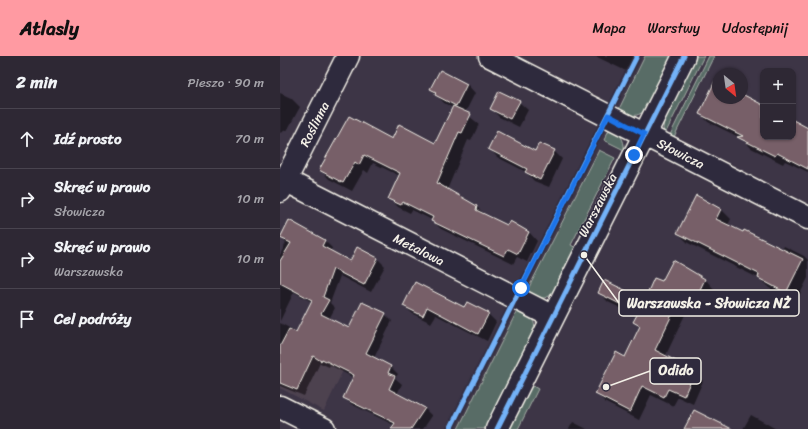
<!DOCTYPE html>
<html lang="pl">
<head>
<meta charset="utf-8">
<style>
  :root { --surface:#2e2834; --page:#3a3440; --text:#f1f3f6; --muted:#a7a6ac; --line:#49444f; --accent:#ff9aa2 }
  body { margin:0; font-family:Sriracha,sans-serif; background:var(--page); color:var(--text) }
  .controls { position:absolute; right:12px; top:12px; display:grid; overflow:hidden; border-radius:8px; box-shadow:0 1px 3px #0004 }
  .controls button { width:36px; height:36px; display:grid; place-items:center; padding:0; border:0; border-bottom:1px solid var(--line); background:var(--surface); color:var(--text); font:20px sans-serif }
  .compass { position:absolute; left:432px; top:12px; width:36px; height:36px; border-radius:50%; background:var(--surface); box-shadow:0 1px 3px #0004; rotate:151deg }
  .stop { position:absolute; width:12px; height:12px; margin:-9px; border:3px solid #1a73e8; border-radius:50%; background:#fff }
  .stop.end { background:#1a73e8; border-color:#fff; box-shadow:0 1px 4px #0008 }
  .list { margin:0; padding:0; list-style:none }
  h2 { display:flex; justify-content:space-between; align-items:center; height:52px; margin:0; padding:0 16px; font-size:17px }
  h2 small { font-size:13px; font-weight:400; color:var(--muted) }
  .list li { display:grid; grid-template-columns:26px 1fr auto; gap:12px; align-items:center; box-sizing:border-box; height:60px; padding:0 16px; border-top:1px solid var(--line) }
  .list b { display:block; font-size:15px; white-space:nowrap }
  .list p { margin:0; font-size:13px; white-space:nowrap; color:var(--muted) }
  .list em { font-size:13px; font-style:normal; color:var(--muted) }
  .icon { flex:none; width:22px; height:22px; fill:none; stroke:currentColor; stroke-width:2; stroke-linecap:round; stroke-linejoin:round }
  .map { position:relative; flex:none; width:528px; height:373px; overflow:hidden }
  header { display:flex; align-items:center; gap:24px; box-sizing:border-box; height:56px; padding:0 20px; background:var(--accent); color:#111 }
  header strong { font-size:19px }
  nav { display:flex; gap:22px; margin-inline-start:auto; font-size:14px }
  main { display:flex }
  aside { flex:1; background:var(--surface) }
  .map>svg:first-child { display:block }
  .built { fill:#4e4250 }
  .green { fill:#586c66; stroke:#a6aea7 }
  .shadow { fill:#0007 }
  .building { fill:#775f68; stroke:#f4f1e8 }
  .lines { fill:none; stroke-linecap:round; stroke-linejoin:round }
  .minor-casing { stroke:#f4f1e8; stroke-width:25 }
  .minor { stroke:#2f2a3d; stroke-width:22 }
  .cycleway-casing { stroke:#2f2a3d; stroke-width:8 }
  .cycleway { stroke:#73b2f8; stroke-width:5 }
  .route { stroke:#1a73e8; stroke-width:5 }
  .labels { text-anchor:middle; stroke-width:3; stroke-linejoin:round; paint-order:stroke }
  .street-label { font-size:13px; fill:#f4f1e8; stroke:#2f2a3d }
  .leader { fill:none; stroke:#f4f1e8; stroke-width:1.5 }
  .callout-dot { fill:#f4f1e8; stroke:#2f2a3d; stroke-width:1.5 }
  .callout { fill:#2f2a3d; stroke:#f4f1e8; stroke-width:1.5 }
  .callout-label { font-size:14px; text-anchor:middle; font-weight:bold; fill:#f4f1e8 }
</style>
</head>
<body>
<header>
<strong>Atlasly</strong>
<nav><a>Mapa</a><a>Warstwy</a><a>Udostępnij</a></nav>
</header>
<main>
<aside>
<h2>2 min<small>Pieszo · 90 m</small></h2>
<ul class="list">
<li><svg class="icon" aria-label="ahead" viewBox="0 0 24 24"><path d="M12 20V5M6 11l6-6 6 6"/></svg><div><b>Idź prosto</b></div><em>70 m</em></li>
<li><svg class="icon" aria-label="right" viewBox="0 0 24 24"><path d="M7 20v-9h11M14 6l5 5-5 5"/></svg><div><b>Skręć w prawo</b><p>Słowicza</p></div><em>10 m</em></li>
<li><svg class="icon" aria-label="right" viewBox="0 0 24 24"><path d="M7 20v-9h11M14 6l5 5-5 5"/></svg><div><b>Skręć w prawo</b><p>Warszawska</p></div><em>10 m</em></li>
<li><svg class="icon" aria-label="arrive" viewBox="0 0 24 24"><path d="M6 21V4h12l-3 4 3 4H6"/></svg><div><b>Cel podróży</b></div></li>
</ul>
</aside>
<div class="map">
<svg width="528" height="373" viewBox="0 0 528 373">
  <rect width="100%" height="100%" fill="#3d3546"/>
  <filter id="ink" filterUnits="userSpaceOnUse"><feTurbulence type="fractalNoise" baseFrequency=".025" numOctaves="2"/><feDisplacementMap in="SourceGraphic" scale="8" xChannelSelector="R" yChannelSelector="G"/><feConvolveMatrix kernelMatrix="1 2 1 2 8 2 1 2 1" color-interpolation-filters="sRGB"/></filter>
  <g filter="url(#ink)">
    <path class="built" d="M28,252L80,278L44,355L0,332V306Z"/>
    <path class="green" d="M365,0H392L365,54C356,63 348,59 338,55Z
      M416,0H424L385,78L383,73L384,63Z
      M429,0H434L394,81L390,79Z
      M331,70C339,77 345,83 344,94L324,84Z
      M319,94L335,102L291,189L296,192L275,235C265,246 258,242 246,237Z
      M238,253C249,260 257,263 254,277L205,373H178Z
      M251,329L258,333L238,373H229Z"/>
    <path class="shadow" d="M315,0H354L346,15Z
      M187,28L195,37L185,57L199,68L191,85L188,84L167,134L197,151L206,160L228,171L249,176L257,185L247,206L237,201L233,208L161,173L152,164L132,154L130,157L118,151L110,142L120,120L93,107L88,117L84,114L72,135L49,123L41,114L113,85L156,88L173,52L164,47L151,33Z
      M438,28V42H462V40L483,50V81H513V65L528,73V116L505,105L503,108L471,92L463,83L428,66L420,57Z
      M0,37L11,42L20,51L8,73L0,77Z
      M239,46L248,54L239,71L219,61L211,52Z
      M209,92L256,96L274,95L282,103L269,131L254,125L246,116L217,101Z
      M441,153L451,163L448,169L502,194L504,190L524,200L528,204V222L516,246L489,232L480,223L408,187L398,177Z
      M10,165L45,185L52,192L50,196L70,207L78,192L98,203L105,210L91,236L60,220L50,247L55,252L49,263L69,273L105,258L112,265L94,302L111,311L118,318L115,322L122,328L117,338L145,353L152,360L143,373H114V369L71,348L64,341L74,322L50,309L49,311L40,307L24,340L0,330V267L17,276L32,246L14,236L0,265V199L6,187L2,182Z
      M393,205L425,223L434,233L425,251L412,244L385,301L414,316L423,325L413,348L398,341L393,350L371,339L359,364L326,347L317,338L345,302L360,272L355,266L357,260L328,246L319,236L366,241L382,227Z
      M124,250L185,252L208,258L216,266L207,285L156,259L151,267L133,258Z
      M471,359L496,373H463Z
      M293,366L307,373H289Z"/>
    <path class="building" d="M160,14L187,28L176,50L155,39L156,36L150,33Z
      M435,25L438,26V42H462V38L483,49V81H513V64L528,72V113L497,97L495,100L457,81L463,80L419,58Z
      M219,35L240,45L230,63L210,53Z
      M173,50L191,58L182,77L179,76L157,127L197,150L196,154L227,169L230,165L249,176L238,198L228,193L224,200L151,165L153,161L123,146L121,149L108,143L120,117L84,99L79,109L75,106L63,127L39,114L69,60L112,83L119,68L155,87Z
      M217,75L255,95L259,87L275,94L260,124L245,116L247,113L208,93Z
      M416,139L441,153L436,163L463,176L464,174L523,203L506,237L478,222L479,218L397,177Z
      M9,164L45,184L42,190L70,205L77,191L98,202L84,229L53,213L43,241L49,244L41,258L69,272L82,246L106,257L86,297L111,310L108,317L115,320L109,333L145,352L131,373H111L115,367L63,342L74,319L42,303L41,305L33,300L17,334L0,327V290L9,273L16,276L32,244L0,227V205L11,187L0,182Z
      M393,204L425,223L416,242L403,236L375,294L415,315L404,340L388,333L384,341L362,330L350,356L315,338L336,296L345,301L360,270L353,266L358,257L318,237L324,224L355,239L357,236L366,240L374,222L382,225Z
      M135,226L184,251L187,246L209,257L198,278L147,251L143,260L123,250Z
      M414,354L452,373H404Z"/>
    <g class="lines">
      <g class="minor-casing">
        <path id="minor" d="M210,0L528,162
          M5,124L273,261
          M0,135L68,0
          M0,351L44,373
          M217,373L404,0"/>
      </g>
      <use href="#minor" class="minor"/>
      <g class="cycleway-casing">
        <path id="cycleway" d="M170,373L357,0
          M217,373L404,0"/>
      </g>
      <use href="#cycleway" class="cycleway"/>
    </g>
  </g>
  <g class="lines" filter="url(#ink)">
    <path class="route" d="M241,232L328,59L364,78L354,99"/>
  </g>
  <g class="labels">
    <g class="street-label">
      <text transform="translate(34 68) rotate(-63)" y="5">Roślinna</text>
      <text transform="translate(401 97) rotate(27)" y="5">Słowicza</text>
      <text transform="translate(317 149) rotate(-63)" y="5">Warszawska</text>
      <text transform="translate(139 193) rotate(27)" y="5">Metalowa</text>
    </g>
  </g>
  <path class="leader" d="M304 199L339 247M326 331L370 315"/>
  <g class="callout-dot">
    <circle cx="304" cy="199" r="4"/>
    <circle cx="326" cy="331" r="4"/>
  </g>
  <g class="callout">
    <rect x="339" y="234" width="180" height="26" rx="4"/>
    <rect x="370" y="302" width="51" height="26" rx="4"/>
  </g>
  <g class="callout-label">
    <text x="429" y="252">Warszawska - Słowicza NŻ</text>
    <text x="396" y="319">Odido</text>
  </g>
</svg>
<div class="controls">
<button>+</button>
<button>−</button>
</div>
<svg class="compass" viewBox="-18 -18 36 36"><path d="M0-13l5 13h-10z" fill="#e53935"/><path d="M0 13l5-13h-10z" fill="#a7a6ac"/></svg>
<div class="stop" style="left:241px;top:232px"></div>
<div class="stop end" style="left:354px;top:99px"></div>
</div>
</main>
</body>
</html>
